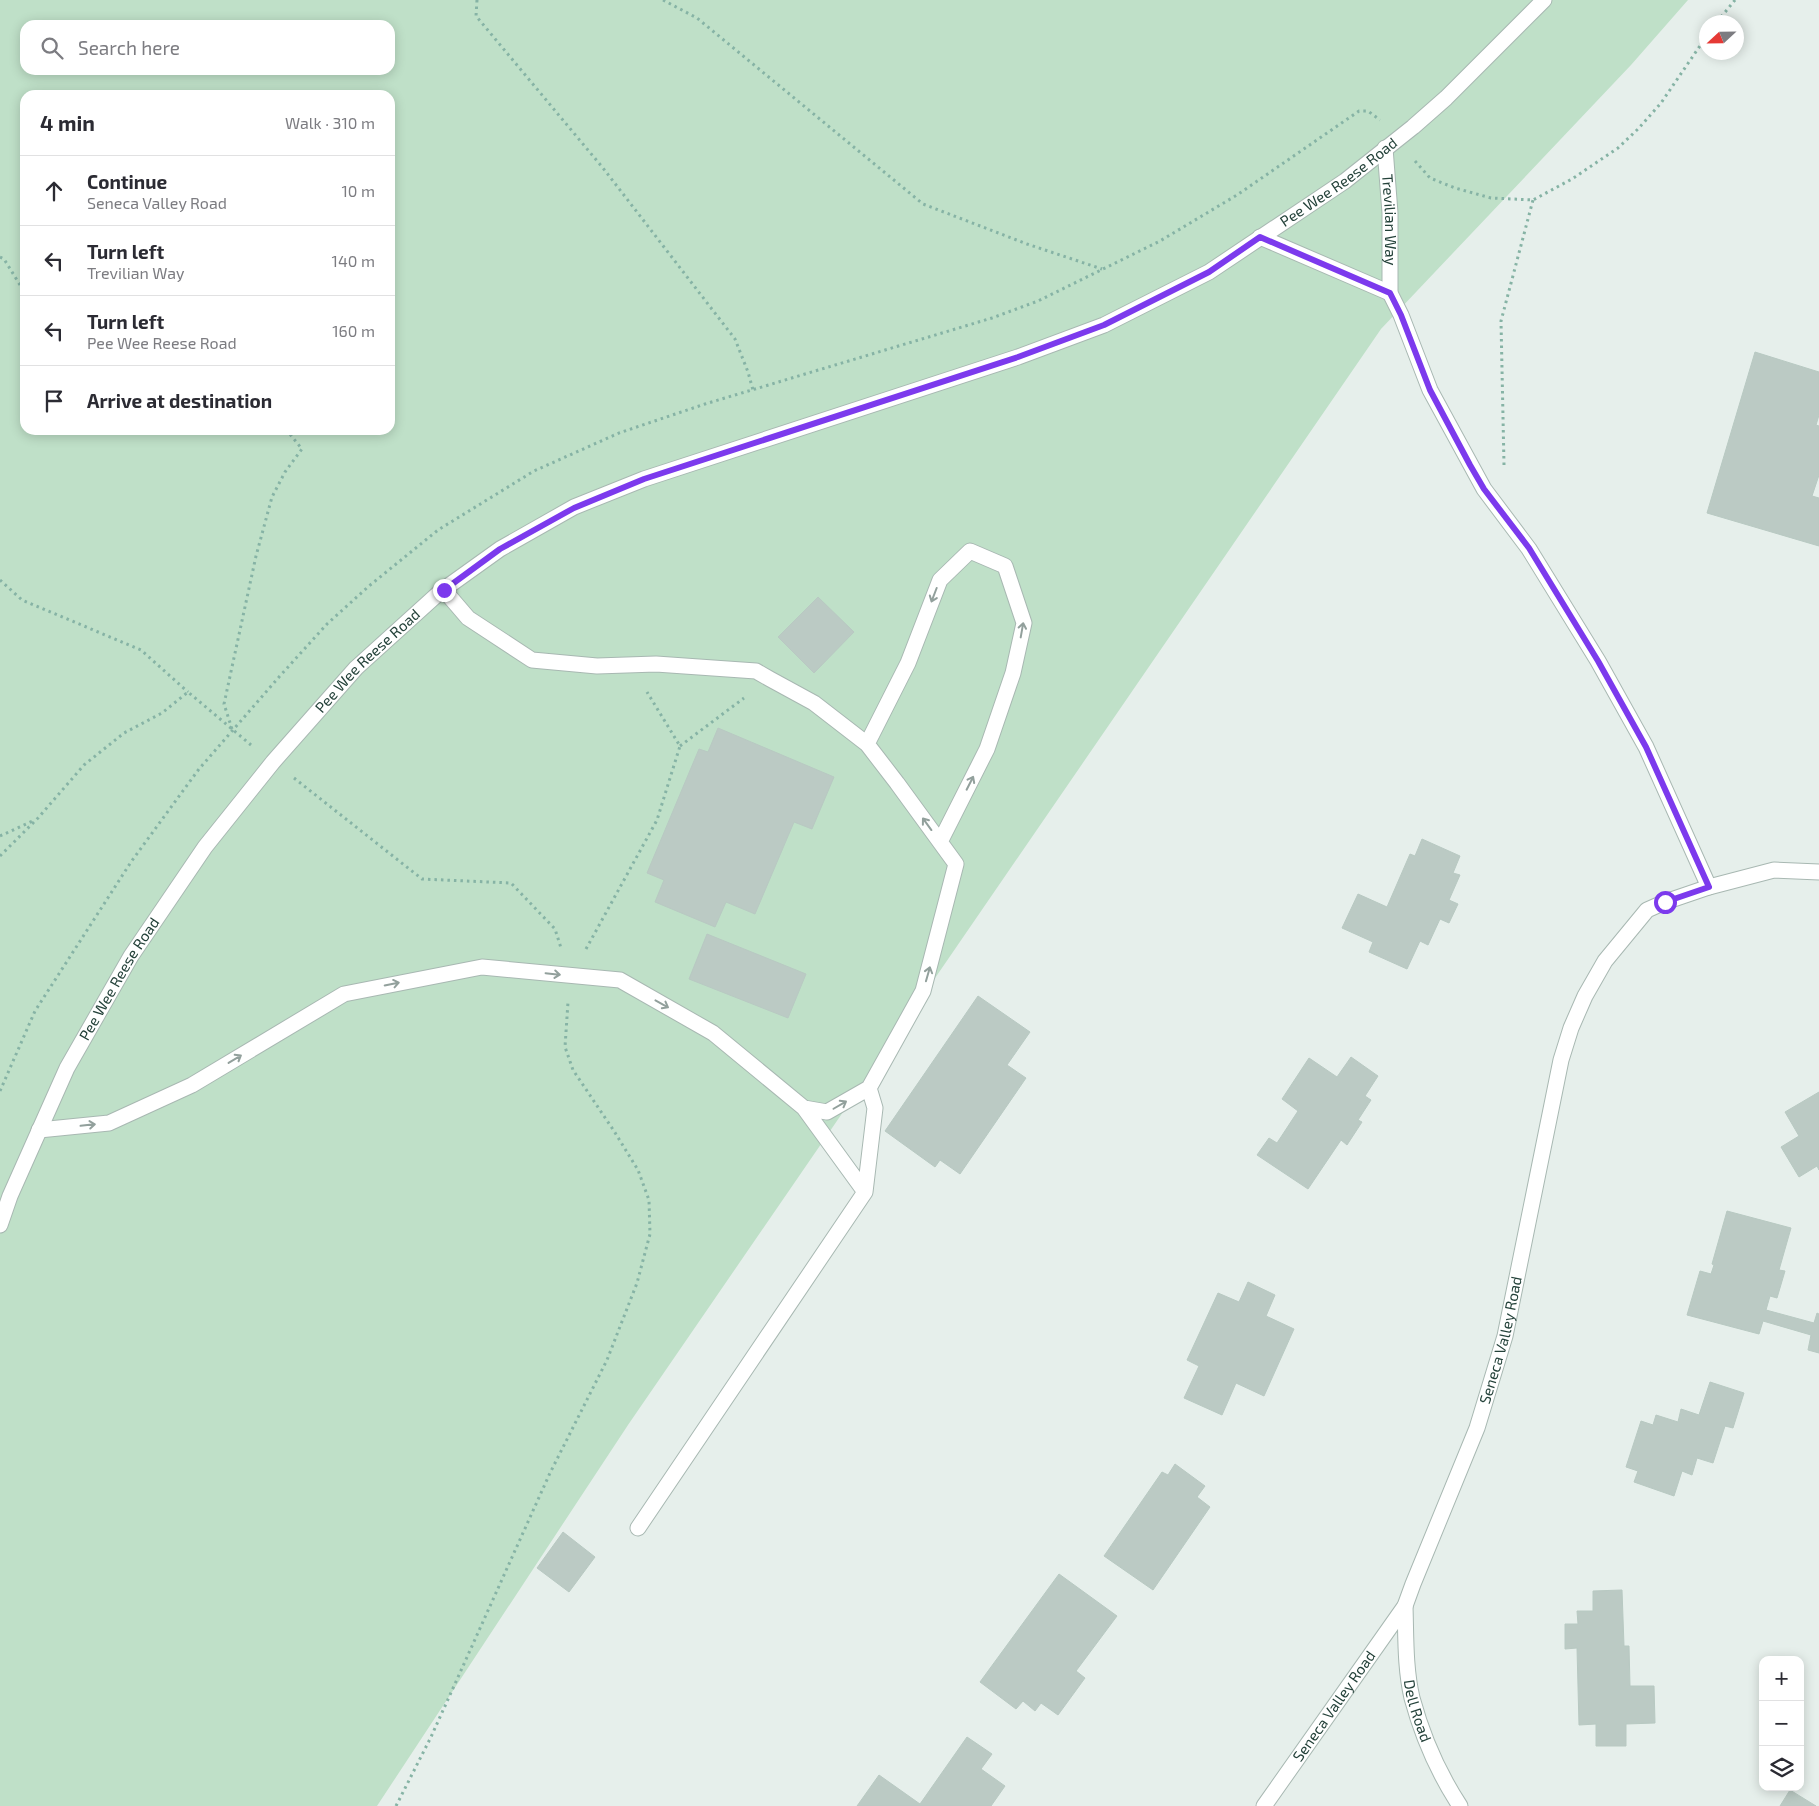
<!DOCTYPE html>
<html lang="en">
<head>
<meta charset="utf-8">
<style>
  :root { --surface:#fff; --page:#f2f2f3; --text:#2b2b33; --muted:#7c7c81; --line:#e1e1e2 }
  body { margin:0; font-family:"Exo 2",sans-serif; background:var(--page); color:var(--text) }
  .controls { position:absolute; right:15px; bottom:15px; display:grid; overflow:hidden; border-radius:10px; box-shadow:0 2px 12px #0003 }
  .controls button { width:45px; height:45px; display:grid; place-items:center; padding:0; border:0; border-bottom:1px solid var(--line); background:var(--surface); color:var(--text); font:25px sans-serif }
  .compass { position:absolute; left:1699px; top:15px; width:45px; height:45px; border-radius:50%; background:var(--surface); box-shadow:0 2px 12px #0003; rotate:248deg }
  .stop { position:absolute; width:15px; height:15px; margin:-11px; border:4px solid #7c3aed; border-radius:50%; background:#fff }
  .stop.end { background:#7c3aed; border-color:#fff; box-shadow:0 1px 5px #0008 }
  .list { margin:0; padding:0; list-style:none }
  h2 { display:flex; justify-content:space-between; align-items:center; height:65px; margin:0; padding:0 20px; font-size:21px }
  h2 small { font-size:16px; font-weight:400; color:var(--muted) }
  .list li { display:grid; grid-template-columns:32px 1fr auto; gap:15px; align-items:center; box-sizing:border-box; height:70px; padding:0 20px; border-top:1px solid var(--line) }
  .list b { display:block; font-size:19px; white-space:nowrap }
  .list p { margin:0; font-size:16px; white-space:nowrap; color:var(--muted) }
  .list em { font-size:16px; font-style:normal; color:var(--muted) }
  .icon { flex:none; width:28px; height:28px; fill:none; stroke:currentColor; stroke-width:2; stroke-linecap:round; stroke-linejoin:round }
  .map { position:relative; flex:none; width:1819px; height:1806px; overflow:hidden }
  .search { position:absolute; background:var(--surface); box-shadow:0 2px 12px #0003; left:20px; top:20px; width:375px; height:55px; display:flex; align-items:center; gap:12px; box-sizing:border-box; padding:0 18px; border-radius:15px; color:var(--muted); font-size:19px }
  .panel { position:absolute; background:var(--surface); box-shadow:0 2px 12px #0003; left:20px; top:90px; width:375px; height:345px; border-radius:15px }
  .map>svg:first-child { display:block }
  .green { fill:#bfe0c8; fill-rule:evenodd }
  .building { fill:#bbcac4; stroke:#b8c9c2 }
  .lines { fill:none; stroke-linecap:round; stroke-linejoin:round }
  .lane-casing { stroke:#a8b8b2; stroke-width:17 }
  .street-casing { stroke:#a8b8b2; stroke-width:17 }
  .path { stroke:#86b3a5; stroke-width:3; stroke-dasharray:2.5 4; stroke-linecap:butt }
  .lane { stroke:#fff; stroke-width:15 }
  .street { stroke:#fff; stroke-width:15 }
  .oneway { stroke:#92a09c }
  .route { stroke:#7c3aed; stroke-width:6 }
  .labels { text-anchor:middle; stroke-width:4.5; stroke-linejoin:round; paint-order:stroke }
  .street-label { font-size:15px; fill:#24423a; stroke:#f7fbf9 }
</style>
</head>
<body>
<div class="map">
<svg width="1819" height="1806" viewBox="0 0 1819 1806">
  <rect width="100%" height="100%" fill="#e6efeb"/>
  <path class="green" d="M0,0H1688L1631,65L1381,329L628,1425L377,1806H0ZM25,25H390V70H25ZM25,95H390V430H25Z"/>
  <path class="building" d="M1755,352L1819,372V415L1816,425L1819,426V475L1812,496L1819,498V546L1707,513Z
    M818,597L854,632L814,673L778,637Z
    M718,728L834,777L812,829L794,822L755,914L726,902L715,927L655,902L664,880L647,873L699,749L708,752Z
    M1422,839L1460,856L1453,873L1460,875L1449,900L1458,904L1449,923L1440,919L1428,945L1420,941L1407,969L1369,952L1373,942L1342,928L1358,894L1387,907L1410,854L1415,856Z
    M707,934L806,974L788,1018L689,979Z
    M978,996L1030,1032L1007,1065L1026,1078L960,1174L940,1160L935,1167L885,1131Z
    M1351,1057L1378,1076L1365,1096L1371,1100L1358,1120L1362,1122L1347,1145L1341,1140L1308,1189L1257,1155L1269,1138L1277,1143L1298,1111L1282,1099L1309,1058L1337,1077Z
    M1819,1092V1170L1817,1166L1799,1177L1781,1147L1799,1136L1785,1112Z
    M1727,1211L1791,1228L1779,1270L1785,1271L1777,1298L1770,1296L1766,1310L1814,1323L1817,1313L1819,1314V1353L1808,1350L1811,1335L1763,1321L1759,1334L1687,1315L1700,1271L1711,1274L1714,1265L1712,1264Z
    M1248,1282L1275,1295L1266,1316L1294,1329L1264,1396L1236,1383L1222,1415L1184,1398L1199,1366L1187,1360L1218,1293L1239,1302Z
    M1710,1382L1744,1393L1733,1428L1725,1426L1713,1463L1697,1458L1692,1475L1682,1471L1674,1496L1634,1482L1638,1471L1626,1467L1641,1421L1653,1425L1656,1415L1678,1422L1681,1409L1699,1415Z
    M1175,1464L1205,1486L1197,1497L1210,1507L1153,1590L1104,1556L1162,1472L1168,1475Z
    M563,1532L595,1557L569,1592L537,1568Z
    M1059,1574L1117,1616L1076,1671L1085,1678L1058,1715L1041,1703L1035,1711L1023,1701L1016,1709L980,1682Z
    M1622,1590L1624,1646H1629L1630,1686H1654L1655,1723L1626,1724V1746H1596V1724L1579,1725L1577,1648L1565,1649V1624H1578L1577,1611H1593V1591Z
    M967,1737L992,1754L981,1769L1005,1786L991,1806H857L879,1775L920,1804Z
    M1790,1790L1816,1806H1780Z"/>
  <g class="lines">
    <g class="lane-casing">
      <path id="lane" d="M867,744L908,663L940,580L970,551L1005,566L1024,623L1013,673L987,749L940,842
        M804,1108L865,1192
        M39,1130L109,1123L192,1085L344,994L482,967L620,980L713,1033L804,1108L827,1112L869,1088L923,991L956,864L897,783L867,744L814,703L770,679L756,671L656,664L597,666L532,660L468,618L444,590
        M638,1528L865,1192L875,1108L869,1088"/>
    </g>
    <g class="street-casing">
      <g id="street">
        <path id="s1" d="M1385,148L1390,213V293L1401,315L1430,390L1484,489L1529,549L1598,661L1646,747L1709,887"/>
        <path d="M1260,237L1390,293"/>
        <path id="s2" d="M0,1225L10,1196L67,1068L131,956L205,847L273,762L356,668L440,592L500,549L574,507L644,479L1018,357L1104,325L1209,272L1345,181L1413,127L1446,98L1544,0"/>
        <path id="s3" d="M1405,1606C1406,1637 1405,1668 1412,1698C1422,1735 1439,1774 1460,1806"/>
        <path id="s4" d="M1264,1806L1405,1606L1413,1584L1477,1428L1505,1336L1561,1060L1571,1028L1585,996L1605,961L1647,910L1665,902L1709,887L1774,870L1819,872"/>
      </g>
    </g>
    <path class="path" d="M477,0L476,16L603,168L735,339L748,372L753,390
      M663,0L697,18L923,204L1027,244L1102,269
      M1717,22L1735,0
      M1415,161L1430,178L1455,188L1491,198L1533,200L1572,179L1618,148L1638,129L1661,103L1706,37
      M0,257L4,259L25,293
      M1504,465L1501,321L1533,200
      M0,580L22,600L141,650L188,692
      M232,729L224,704L256,556L272,497L285,472L302,449L289,433L277,430
      M680,746L744,698
      M294,778L422,879L511,883L555,929L561,948
      M0,836L35,820
      M0,856L38,818L84,765L124,733L162,713L188,692L251,745
      M586,949L657,820L680,746L647,692
      M0,1091L35,1011L131,862L199,769L279,677L327,624L369,586L438,530L534,471L619,433L705,404L992,318L1038,301L1160,241L1237,195L1359,111H1368L1380,120
      M396,1806L431,1737L550,1473L607,1360L637,1283L650,1234L649,1200L638,1170L614,1131L573,1070L565,1047L568,1002"/>
    <use href="#lane" class="lane"/>
    <use href="#street" class="street"/>
  </g>
  <defs><path id="oneway-shaft" d="M-6 0H5M1.5-3L5.5 0L1.5 3" fill="none" stroke-width="1.6" stroke-linecap="round" stroke-linejoin="round" transform="scale(1.25)"/></defs>
  <g class="oneway">
    <use href="#oneway-shaft" transform="translate(934 595) rotate(111)"/>
    <use href="#oneway-shaft" transform="translate(1022 630) rotate(-80)"/>
    <use href="#oneway-shaft" transform="translate(970 783) rotate(-63)"/>
    <use href="#oneway-shaft" transform="translate(927 824) rotate(-126)"/>
    <use href="#oneway-shaft" transform="translate(553 974) rotate(6)"/>
    <use href="#oneway-shaft" transform="translate(928 974) rotate(-74)"/>
    <use href="#oneway-shaft" transform="translate(392 984) rotate(-11)"/>
    <use href="#oneway-shaft" transform="translate(662 1004) rotate(29)"/>
    <use href="#oneway-shaft" transform="translate(235 1059) rotate(-31)"/>
    <use href="#oneway-shaft" transform="translate(840 1105) rotate(-30)"/>
    <use href="#oneway-shaft" transform="translate(88 1125) rotate(-6)"/>
  </g>
  <g class="lines">
    <path class="route" d="M444,590L500,549L574,508L644,479L1018,357L1104,325L1209,272L1260,237L1390,293L1401,315L1430,390L1470,465L1484,489L1529,548L1598,661L1646,747L1709,887L1665,902"/>
  </g>
  <g class="labels">
    <g class="street-label">
      <text dy="5" stroke="none"><textPath href="#s2" startOffset="1774">Pee Wee Reese Road</textPath></text>
      <text dy="5" stroke="none"><textPath href="#s1" startOffset="72">Trevilian Way</textPath></text>
      <text dy="5" stroke="none"><textPath href="#s2" startOffset="679">Pee Wee Reese Road</textPath></text>
      <text dy="5" stroke="none"><textPath href="#s2" startOffset="274">Pee Wee Reese Road</textPath></text>
      <text dy="5" stroke="none"><textPath href="#s4" startOffset="528">Seneca Valley Road</textPath></text>
      <text dy="5" stroke="none"><textPath href="#s4" startOffset="122">Seneca Valley Road</textPath></text>
      <text dy="5" stroke="none"><textPath href="#s3" startOffset="106">Dell Road</textPath></text>
    </g>
  </g>
</svg>
<div class="controls">
<button>+</button>
<button>−</button>
<button><svg class="icon" aria-label="layers" viewBox="0 0 24 24"><path d="M12 4l9 5-9 5-9-5zM3 14l9 5 9-5"/></svg></button>
</div>
<svg class="compass" viewBox="-18 -18 36 36"><path d="M0-13l5 13h-10z" fill="#e53935"/><path d="M0 13l5-13h-10z" fill="#7c7c81"/></svg>
<div class="stop" style="left:1665px;top:902px"></div>
<div class="stop end" style="left:444px;top:590px"></div>
<div class="search"><svg class="icon" aria-label="search" viewBox="0 0 24 24"><circle cx="10" cy="10" r="6"/><path d="M15 15l6 6"/></svg>Search here</div>
<section class="panel">
<h2>4 min<small>Walk · 310 m</small></h2>
<ul class="list">
<li><svg class="icon" aria-label="ahead" viewBox="0 0 24 24"><path d="M12 20V5M6 11l6-6 6 6"/></svg><div><b>Continue</b><p>Seneca Valley Road</p></div><em>10 m</em></li>
<li><svg class="icon" aria-label="left" viewBox="0 0 24 24"><path d="M17 20v-9H6M10 6l-5 5 5 5"/></svg><div><b>Turn left</b><p>Trevilian Way</p></div><em>140 m</em></li>
<li><svg class="icon" aria-label="left" viewBox="0 0 24 24"><path d="M17 20v-9H6M10 6l-5 5 5 5"/></svg><div><b>Turn left</b><p>Pee Wee Reese Road</p></div><em>160 m</em></li>
<li><svg class="icon" aria-label="arrive" viewBox="0 0 24 24"><path d="M6 21V4h12l-3 4 3 4H6"/></svg><div><b>Arrive at destination</b></div></li>
</ul>
</section>
</div>
</body>
</html>
